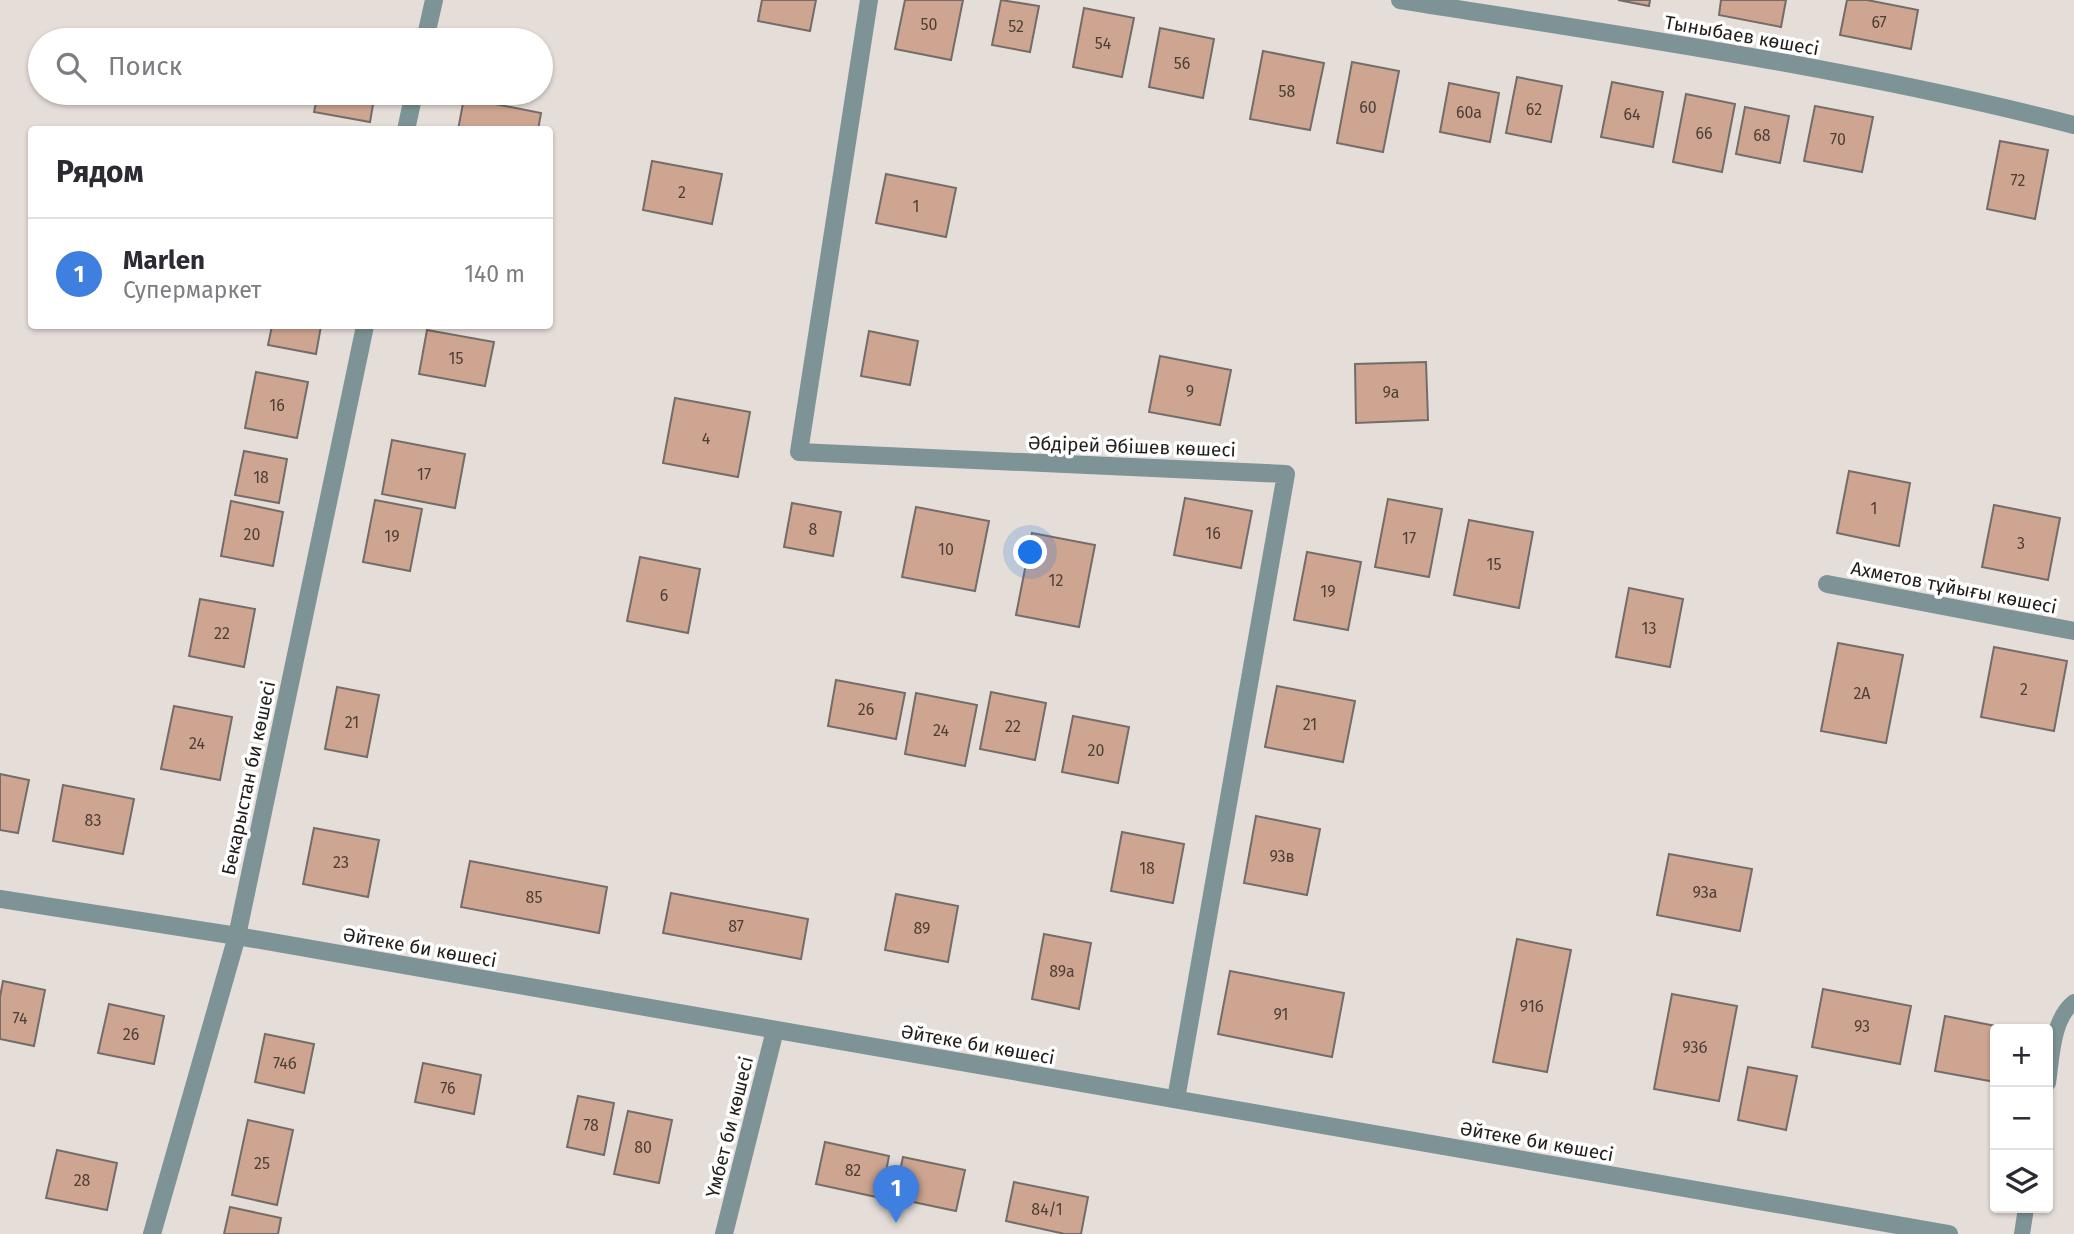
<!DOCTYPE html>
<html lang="ru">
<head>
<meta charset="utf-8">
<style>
  :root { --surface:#fff; --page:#f7f7f7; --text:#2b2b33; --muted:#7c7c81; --line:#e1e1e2; --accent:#7c3aed }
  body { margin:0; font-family:"Fira Sans",sans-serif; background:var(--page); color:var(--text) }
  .controls { position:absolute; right:21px; bottom:21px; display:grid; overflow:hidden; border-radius:7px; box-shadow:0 2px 5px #0004 }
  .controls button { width:63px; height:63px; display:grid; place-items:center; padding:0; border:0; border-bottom:2px solid var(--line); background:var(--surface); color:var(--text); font:35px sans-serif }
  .you { position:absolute; left:1031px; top:553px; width:24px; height:24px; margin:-18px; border:5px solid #fff; border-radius:50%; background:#1a73e8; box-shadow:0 0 0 10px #1a73e833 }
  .badge { display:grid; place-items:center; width:46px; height:46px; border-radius:50%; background:var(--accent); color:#fff; font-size:23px; font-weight:700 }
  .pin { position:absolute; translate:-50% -58px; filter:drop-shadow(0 2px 4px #0008) }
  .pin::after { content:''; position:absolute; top:37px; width:24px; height:21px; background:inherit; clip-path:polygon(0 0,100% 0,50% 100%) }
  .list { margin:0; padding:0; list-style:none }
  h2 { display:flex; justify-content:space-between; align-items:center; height:91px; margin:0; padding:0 28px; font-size:30px }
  h2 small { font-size:23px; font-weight:400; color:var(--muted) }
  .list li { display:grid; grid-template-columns:46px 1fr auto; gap:21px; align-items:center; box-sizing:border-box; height:112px; padding:0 28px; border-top:2px solid var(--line) }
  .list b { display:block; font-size:26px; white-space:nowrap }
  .list p { margin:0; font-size:23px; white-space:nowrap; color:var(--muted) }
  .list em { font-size:23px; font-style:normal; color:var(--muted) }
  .icon { flex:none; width:38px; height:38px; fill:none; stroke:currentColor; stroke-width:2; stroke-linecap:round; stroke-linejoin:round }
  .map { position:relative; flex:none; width:2074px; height:1234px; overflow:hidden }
  .search { position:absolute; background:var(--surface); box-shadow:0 2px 5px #0004; left:28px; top:28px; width:525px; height:77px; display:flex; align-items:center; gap:18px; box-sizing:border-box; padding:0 24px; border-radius:38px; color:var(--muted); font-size:26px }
  .panel { position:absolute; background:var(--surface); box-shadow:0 2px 5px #0004; left:28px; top:126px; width:525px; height:203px; border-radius:7px }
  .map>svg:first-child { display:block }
  .building { fill:#cea590; stroke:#746c69; stroke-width:2 }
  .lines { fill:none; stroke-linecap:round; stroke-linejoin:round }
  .service { stroke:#7d9395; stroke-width:16 }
  .minor { stroke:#7d9395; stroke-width:18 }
  .labels { text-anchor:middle; stroke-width:7; stroke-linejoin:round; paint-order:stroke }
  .number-label { font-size:16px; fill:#4c3f38 }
  .street-label { font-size:19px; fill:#201d1b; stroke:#fff }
</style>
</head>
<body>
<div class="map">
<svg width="2074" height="1234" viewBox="0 0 2074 1234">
  <rect width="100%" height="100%" fill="#e5ddd8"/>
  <path class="building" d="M762,0H816L810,31L758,21Z
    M905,0H963L951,60L895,49Z
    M1001,0L1039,6L1030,52L992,45Z
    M1618,0H1650L1649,6Z
    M1721,0H1786L1781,27L1719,15Z
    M1847,0H1867L1918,10L1911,49L1840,35Z
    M1084,8L1134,18L1122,77L1073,67Z
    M1160,28L1214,39L1203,98L1149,87Z
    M1263,51L1324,63L1310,130L1250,119Z
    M1352,62L1399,71L1383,152L1337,143Z
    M1517,77L1562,86L1551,142L1506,133Z
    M1612,82L1663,92L1653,147L1601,137Z
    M1449,83L1499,93L1490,142L1440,132Z
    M318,93H375L370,122L314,112Z
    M1686,94L1735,104L1722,172L1673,162Z
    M464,98L541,113L538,130H458Z
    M1815,106L1873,117L1862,172L1804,161Z
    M1745,107L1789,116L1780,163L1736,154Z
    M2000,141L2048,150L2035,219L1987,209Z
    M652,161L722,174L712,224L643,210Z
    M886,174L956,188L946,237L876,223Z
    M272,326H321L316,354L268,345Z
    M427,330L494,342L485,386L419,374Z
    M869,331L918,341L910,385L861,376Z
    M1160,356L1231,370L1220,425L1149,412Z
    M1426,362L1428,420L1356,423L1355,364Z
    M256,372L308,382L297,438L245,428Z
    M675,398L750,412L738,477L663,463Z
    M392,440L465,454L455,508L382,494Z
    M244,451L287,459L279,503L235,495Z
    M1849,471L1910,483L1899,546L1837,533Z
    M1185,498L1252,511L1241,568L1174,555Z
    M1388,499L1442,509L1429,577L1375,567Z
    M375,500L422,509L410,571L363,562Z
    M231,501L283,512L273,566L221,556Z
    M792,503L841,512L833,556L784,547Z
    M1994,505L2060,518L2048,580L1982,567Z
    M916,507L989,521L975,591L902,577Z
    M1469,520L1533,532L1519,608L1454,595Z
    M1032,533L1095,545L1079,627L1016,615Z
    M1307,552L1361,562L1348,630L1294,620Z
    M640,557L700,569L688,633L627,621Z
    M1629,588L1683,599L1670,667L1616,657Z
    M200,599L255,609L244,667L189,656Z
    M1838,643L1903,655L1886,743L1821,731Z
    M1994,647L2067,661L2054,731L1981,717Z
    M836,680L905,693L896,739L828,726Z
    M1277,686L1355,701L1343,762L1265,747Z
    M337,687L379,695L367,757L325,749Z
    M991,692L1046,703L1035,760L980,749Z
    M916,693L977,705L965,766L905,754Z
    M174,706L232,717L220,780L161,769Z
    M1073,716L1129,727L1118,783L1062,772Z
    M0,774L29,780L18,833L0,830Z
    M63,785L134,799L123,854L53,841Z
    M1256,816L1320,829L1307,895L1244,883Z
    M314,828L379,840L368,897L303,884Z
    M1122,832L1184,844L1173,903L1111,891Z
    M1669,854L1752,869L1740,931L1657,915Z
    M470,861L607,887L599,933L461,907Z
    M671,893L808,919L801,959L663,933Z
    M896,894L958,906L948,962L885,950Z
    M1044,934L1091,943L1079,1009L1032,999Z
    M1517,939L1571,950L1547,1072L1493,1062Z
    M1230,971L1344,993L1332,1057L1218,1034Z
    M3,981L45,990L34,1046L0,1039V997Z
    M1823,989L1911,1006L1900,1064L1812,1047Z
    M1672,994L1737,1006L1719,1101L1654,1089Z
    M109,1004L164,1016L154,1064L98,1053Z
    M1945,1016L2011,1029H1995V1082L1935,1071Z
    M265,1034L314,1044L304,1093L255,1082Z
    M423,1063L481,1075L474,1114L415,1102Z
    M1748,1067L1797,1076L1786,1130L1738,1120Z
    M578,1096L614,1103L604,1155L567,1147Z
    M628,1111L672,1120L659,1183L614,1174Z
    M248,1120L293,1130L277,1205L232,1195Z
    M825,1142L889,1156L881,1198L816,1184Z
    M57,1150L117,1163L107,1210L46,1198Z
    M903,1157L965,1170L956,1211L894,1198Z
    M1014,1182L1088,1197L1081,1234H1065L1006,1221Z
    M230,1207L281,1218L278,1234H224Z"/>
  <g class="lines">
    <path class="service" d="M2048,1083C2052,1057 2052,1019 2074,1002
      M2022,1234L2026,1208"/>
    <path class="minor" d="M869,0L799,452L1286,474L1176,1099
      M1400,0C1626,36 1853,68 2074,125
      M425,40L434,0
      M406,130L414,93
      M1827,584L2074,631
      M0,899L237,936L1949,1234
      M152,1234L237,936L365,326
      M724,1234L775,1030"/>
  </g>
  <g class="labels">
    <g class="number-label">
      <text x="1879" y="28">67</text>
      <text x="929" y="30">50</text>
      <text x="1016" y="32">52</text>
      <text x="1103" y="49">54</text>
      <text x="1182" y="69">56</text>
      <text x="1287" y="97">58</text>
      <text x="1368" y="113">60</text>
      <text x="1534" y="115">62</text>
      <text x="1469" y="118">60а</text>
      <text x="1632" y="120">64</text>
      <text x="1704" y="139">66</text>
      <text x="1762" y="141">68</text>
      <text x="1838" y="145">70</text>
      <text x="2018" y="186">72</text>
      <text x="682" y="198">2</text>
      <text x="916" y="212">1</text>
      <text x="456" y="364">15</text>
      <text x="1190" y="397">9</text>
      <text x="1391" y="398">9а</text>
      <text x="277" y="411">16</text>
      <text x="706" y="444">4</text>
      <text x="424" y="480">17</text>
      <text x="261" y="483">18</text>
      <text x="1874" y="514">1</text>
      <text x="813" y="535">8</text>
      <text x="1213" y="539">16</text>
      <text x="252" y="540">20</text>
      <text x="392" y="542">19</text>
      <text x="1409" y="544">17</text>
      <text x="2021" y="549">3</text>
      <text x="946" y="555">10</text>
      <text x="1494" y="570">15</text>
      <text x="1056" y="586">12</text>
      <text x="1328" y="597">19</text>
      <text x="664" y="601">6</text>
      <text x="1649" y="634">13</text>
      <text x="222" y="639">22</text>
      <text x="2024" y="695">2</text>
      <text x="1862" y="699">2А</text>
      <text x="866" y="715">26</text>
      <text x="352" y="728">21</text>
      <text x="1310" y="730">21</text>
      <text x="1013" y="732">22</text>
      <text x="941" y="736">24</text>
      <text x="197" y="749">24</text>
      <text x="1096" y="756">20</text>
      <text x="93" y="826">83</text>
      <text x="1282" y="862">93в</text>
      <text x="341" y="868">23</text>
      <text x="1147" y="874">18</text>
      <text x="1705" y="898">93а</text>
      <text x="534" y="903">85</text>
      <text x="736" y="932">87</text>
      <text x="922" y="934">89</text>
      <text x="1062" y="977">89а</text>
      <text x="1532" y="1012">91б</text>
      <text x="1281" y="1020">91</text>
      <text x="20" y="1024">74</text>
      <text x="1862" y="1032">93</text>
      <text x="131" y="1040">26</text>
      <text x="1695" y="1053">93б</text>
      <text x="285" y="1069">74б</text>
      <text x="448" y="1094">76</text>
      <text x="591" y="1131">78</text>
      <text x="643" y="1153">80</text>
      <text x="262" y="1169">25</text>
      <text x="853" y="1176">82</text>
      <text x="82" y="1186">28</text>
      <text x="1047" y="1215">84/1</text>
    </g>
    <g class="street-label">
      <text transform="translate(1742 35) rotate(10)" y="7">Тыныбаев көшесі</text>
      <text transform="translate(1132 446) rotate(2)" y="7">Әбдірей Әбішев көшесі</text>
      <text transform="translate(1954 587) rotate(11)" y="7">Ахметов тұйығы көшесі</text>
      <text transform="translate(248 778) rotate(-78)" y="7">Бекарыстан би көшесі</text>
      <text transform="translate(420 947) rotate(10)" y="7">Әйтеке би көшесі</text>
      <text transform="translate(978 1044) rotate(10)" y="7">Әйтеке би көшесі</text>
      <text transform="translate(729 1127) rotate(-76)" y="7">Үмбет би көшесі</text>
      <text transform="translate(1537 1141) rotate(10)" y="7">Әйтеке би көшесі</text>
    </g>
  </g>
</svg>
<div class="controls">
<button>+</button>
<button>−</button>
<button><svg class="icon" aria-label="layers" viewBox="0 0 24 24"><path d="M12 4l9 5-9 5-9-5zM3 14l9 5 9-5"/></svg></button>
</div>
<div class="you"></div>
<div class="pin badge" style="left:896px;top:1223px;background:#3f7fe0">1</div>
<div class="search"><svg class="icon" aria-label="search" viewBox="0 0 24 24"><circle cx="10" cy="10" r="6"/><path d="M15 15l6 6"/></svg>Поиск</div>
<section class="panel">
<h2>Рядом<small></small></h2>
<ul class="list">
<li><span class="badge" style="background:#3f7fe0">1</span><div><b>Marlen</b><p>Супермаркет</p></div><em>140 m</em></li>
</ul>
</section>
</div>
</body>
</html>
